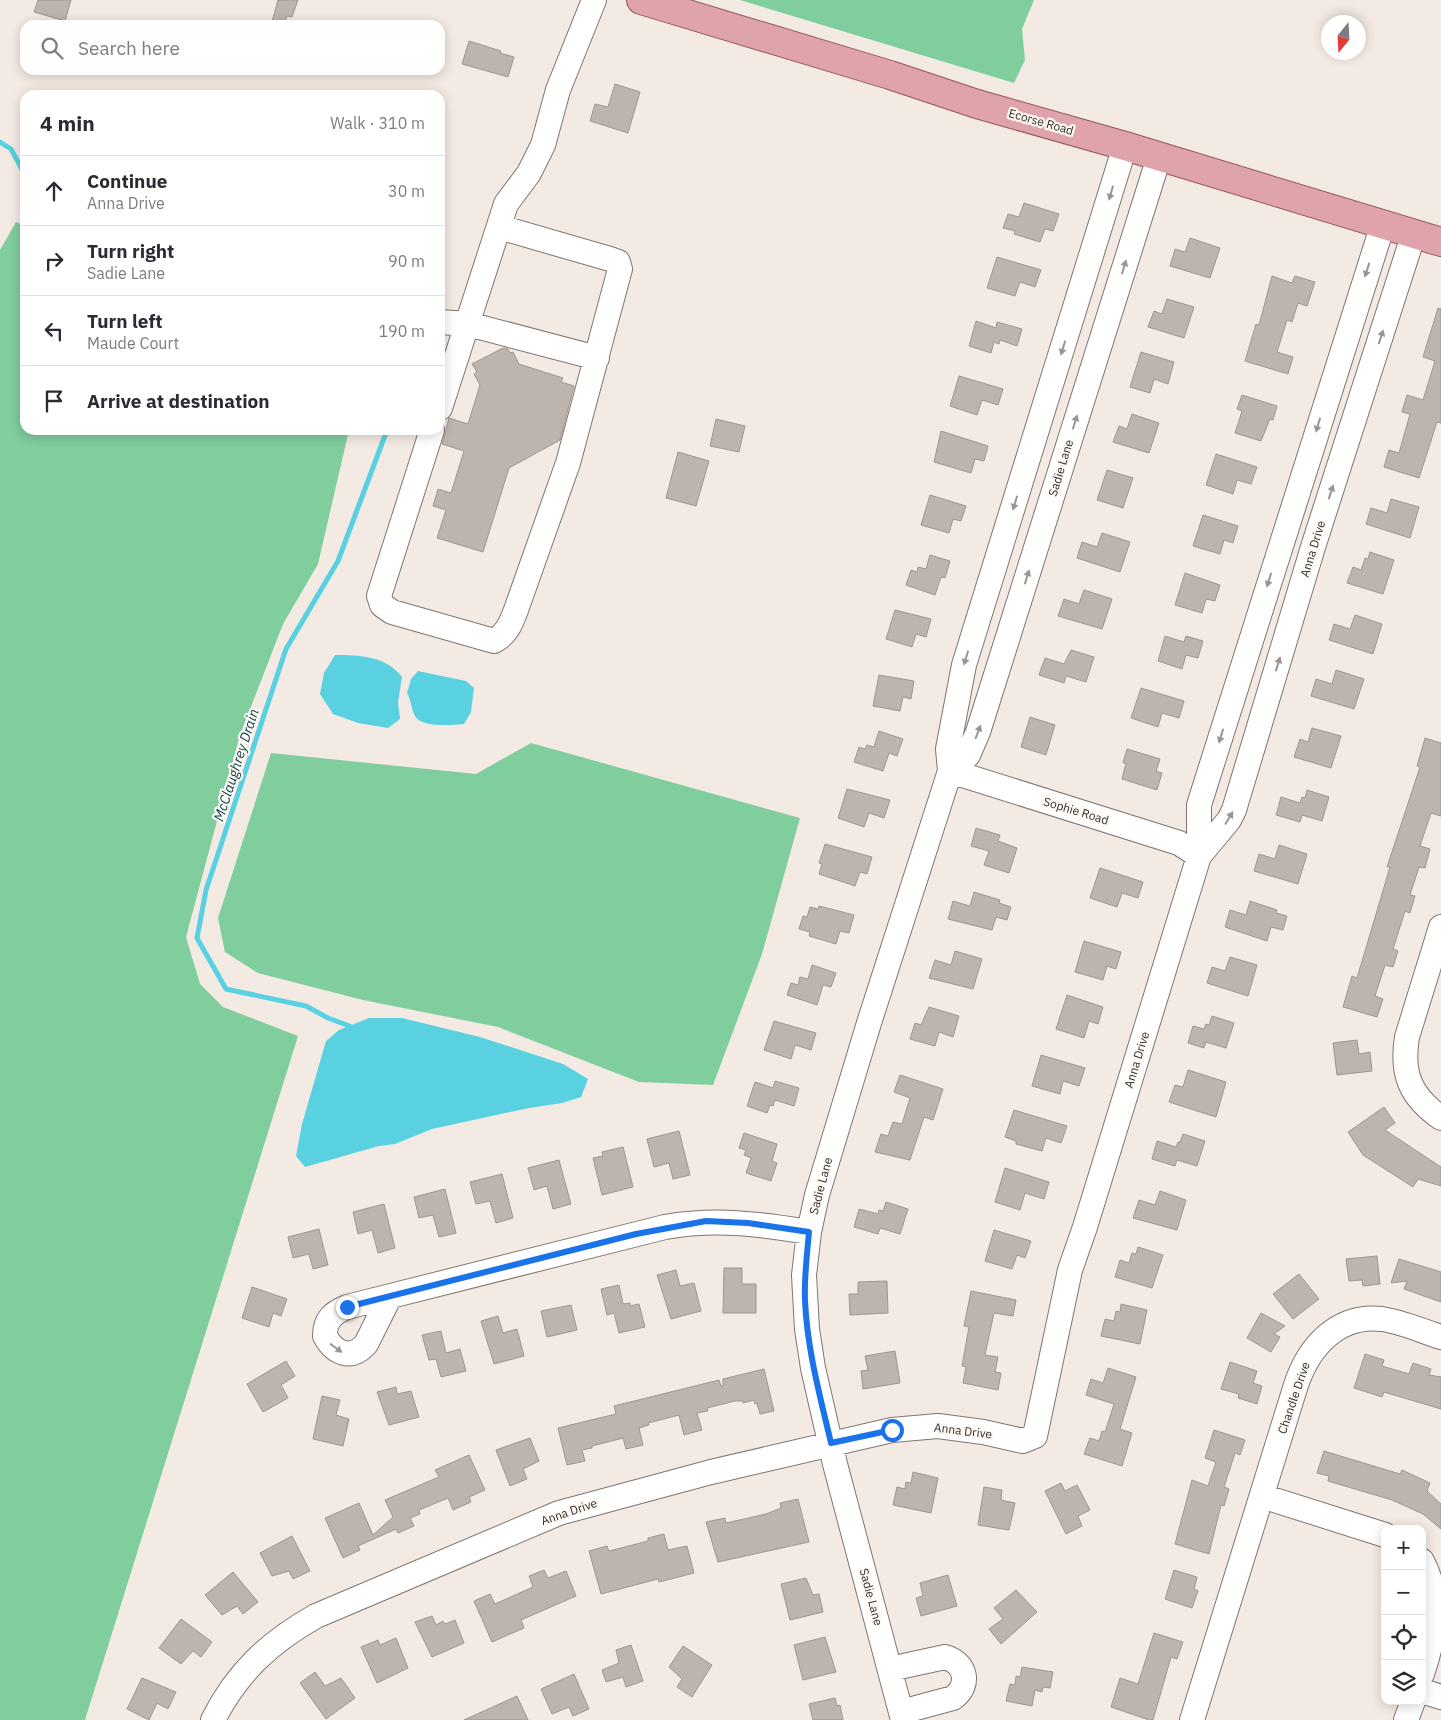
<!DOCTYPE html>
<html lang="en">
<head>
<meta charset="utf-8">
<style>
  :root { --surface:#fff; --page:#f2f2f3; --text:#2b2b33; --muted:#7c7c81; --line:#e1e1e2 }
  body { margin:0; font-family:"IBM Plex Sans",sans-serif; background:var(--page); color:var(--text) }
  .controls { position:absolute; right:15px; bottom:15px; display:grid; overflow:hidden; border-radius:10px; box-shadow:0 2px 12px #0003 }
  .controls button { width:45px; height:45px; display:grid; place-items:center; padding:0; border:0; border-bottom:1px solid var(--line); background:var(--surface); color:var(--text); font:25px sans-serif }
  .compass { position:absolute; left:1321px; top:15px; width:45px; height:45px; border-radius:50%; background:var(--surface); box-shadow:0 2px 12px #0003; rotate:198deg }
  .stop { position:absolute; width:15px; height:15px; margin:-11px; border:4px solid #1a73e8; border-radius:50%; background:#fff }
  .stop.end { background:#1a73e8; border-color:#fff; box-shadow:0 1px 5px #0008 }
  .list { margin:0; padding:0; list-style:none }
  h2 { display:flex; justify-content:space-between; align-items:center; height:65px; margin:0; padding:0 20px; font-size:21px }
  h2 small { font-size:16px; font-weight:400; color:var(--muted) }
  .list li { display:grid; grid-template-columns:32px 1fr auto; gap:15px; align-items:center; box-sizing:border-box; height:70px; padding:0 20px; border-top:1px solid var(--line) }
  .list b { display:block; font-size:19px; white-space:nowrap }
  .list p { margin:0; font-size:16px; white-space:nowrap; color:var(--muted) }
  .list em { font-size:16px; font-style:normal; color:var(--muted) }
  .icon { flex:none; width:28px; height:28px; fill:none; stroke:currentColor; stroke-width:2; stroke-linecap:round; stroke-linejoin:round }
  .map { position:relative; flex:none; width:1441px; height:1720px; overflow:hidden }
  .search { position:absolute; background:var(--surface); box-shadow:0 2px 12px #0003; left:20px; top:20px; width:425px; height:55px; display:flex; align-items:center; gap:12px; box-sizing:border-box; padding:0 18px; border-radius:15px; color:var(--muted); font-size:19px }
  .panel { position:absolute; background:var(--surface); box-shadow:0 2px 12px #0003; left:20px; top:90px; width:425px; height:345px; border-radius:15px }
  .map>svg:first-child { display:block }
  .green { fill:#80cd9e }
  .water { fill:#59d1e0 }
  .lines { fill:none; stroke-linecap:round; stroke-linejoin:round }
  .stream { stroke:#59d1e0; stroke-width:5 }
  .building { fill:#bdb4ad; stroke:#9e968f }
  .minor-casing { stroke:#7e7670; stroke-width:26 }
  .major-casing { stroke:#94545a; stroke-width:30 }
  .minor { stroke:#fff; stroke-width:24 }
  .major { stroke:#dfa4ab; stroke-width:28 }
  .oneway { fill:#989695 }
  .route { stroke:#1a73e8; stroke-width:6 }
  .labels { text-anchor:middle; stroke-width:4.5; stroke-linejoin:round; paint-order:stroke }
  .street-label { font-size:12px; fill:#312e2b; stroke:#fef9f4 }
  .water-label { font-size:14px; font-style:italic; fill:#0b4349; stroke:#fef9f4 }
</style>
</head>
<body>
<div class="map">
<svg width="1441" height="1720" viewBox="0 0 1441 1720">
  <rect width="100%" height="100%" fill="#f3ebe3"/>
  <path class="green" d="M740,0H1034L1022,29L1025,60L1014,83Z
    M16,222L25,226V430H349L318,564L283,624L240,735L186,937L200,984L223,1007L298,1036L85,1720H0V250Z
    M531,743L800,818L762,954L713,1085L639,1082L498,1027L363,1000L258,973L225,952L218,918L271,753L476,774Z"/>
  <path class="water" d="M335,655C360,655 386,656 402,677L398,702L400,719L388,728L358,723L333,714L320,694L324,673Z
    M418,671L466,681L474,688L471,712L464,724C453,725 421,728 415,716C411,709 412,702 407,693L411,679Z
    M369,1018H402L480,1037L563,1064L588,1079L581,1097L562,1103L529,1108L432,1129L395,1144L379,1146L305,1167L296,1156L302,1124L326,1041L339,1030Z"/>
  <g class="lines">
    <path class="stream" d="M0,142L11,149L25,175
      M352,1027L328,1018L306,1006L226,989L197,938L206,890L286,649L338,561L387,430"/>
  </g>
  <path class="building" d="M38,0H71L65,21L34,12Z
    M278,0H298L292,17L287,16L284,25H271Z
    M469,41L501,51L500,53L514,57L508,77L462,64Z
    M615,84L640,92L628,133L590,121L595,104L608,107Z
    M1024,203L1059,214L1053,231L1045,229L1040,242L1014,234L1015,231L1003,228L1008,214L1019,217Z
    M1190,238L1220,248L1210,278L1170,266L1175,249L1185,252Z
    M997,257L1041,270L1035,287L1020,282L1015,296L987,288Z
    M1272,276L1292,283L1295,276L1315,282L1307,306L1298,303L1292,322L1287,320L1277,352L1293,357L1288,374L1245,361L1256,324L1259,325Z
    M1167,299L1194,307L1184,338L1148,327L1154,311L1162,314Z
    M1438,308L1441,309V423L1437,422L1419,478L1384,467L1389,450L1399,453L1410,414L1402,412L1407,395L1423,400L1435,361L1423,357Z
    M976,321L996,328L997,322L1022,329L1017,346L1000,340L999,344L994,342L991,353L969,346Z
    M503,348L508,349L510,353L513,352L519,364L563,378L561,382L574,386L560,440L509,468L483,552L437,538L446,510L433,506L438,489L451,493L464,451L442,444L449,418L468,424L480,385L474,374L477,372L472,364Z
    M1141,352L1174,362L1168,384L1154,379L1150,393L1130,387Z
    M959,376L1003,389L998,405L982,400L977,415L950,406Z
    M1242,395L1277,406L1273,420L1270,419L1261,441L1235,433L1242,411L1237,409Z
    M1132,414L1159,423L1149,453L1113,442L1119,426L1127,429Z
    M716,419L745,426L739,452L710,446Z
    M941,431L988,446L984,461L975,459L971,473L934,462Z
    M678,452L709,461L696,506L666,498Z
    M1216,454L1257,467L1251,484L1237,480L1233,494L1206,485Z
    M1107,470L1133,478L1123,508L1097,500Z
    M930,495L966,506L961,521L953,519L949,533L921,525Z
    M1391,499L1419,507L1410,538L1366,524L1371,508L1387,513Z
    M1203,515L1238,526L1233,543L1224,540L1220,554L1193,546Z
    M1102,533L1130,542L1120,572L1077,558L1082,542L1097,547Z
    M1370,552L1394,560L1383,594L1347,583L1353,567L1361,570L1365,558L1368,559Z
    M930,555L950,561L945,578L941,577L935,595L906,585L911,570L917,572L918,567L926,569Z
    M1185,573L1220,585L1215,601L1206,599L1202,613L1175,605Z
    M1084,590L1112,599L1102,629L1058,616L1064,599L1079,604Z
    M895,610L931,619L926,637L916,634L912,647L886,639Z
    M1355,615L1382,624L1373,654L1329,640L1334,624L1350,629Z
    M1165,636L1184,642L1186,636L1203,641L1198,658L1186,655L1182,669L1158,661Z
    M1071,650L1094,657L1086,682L1066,676L1064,683L1039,675L1045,658L1064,664Z
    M1336,670L1364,679L1354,709L1311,696L1316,679L1332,684Z
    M879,675L914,681L911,699L903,697L900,711L873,706Z
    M1141,688L1184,701L1179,718L1162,713L1158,727L1131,718Z
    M1030,717L1055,725L1046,755L1021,747Z
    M1312,728L1341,736L1331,768L1294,757L1300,739L1308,742Z
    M879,731L903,739L897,756L889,753L883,771L854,762L859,747L865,749L867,745L874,747Z
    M1425,738L1441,743V816L1431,813L1420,846L1430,849L1425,868L1419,867L1410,895L1415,896L1410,913L1405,911L1393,949L1398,951L1393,967L1385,965L1375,996L1383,999L1377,1017L1343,1007L1352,976L1357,978L1390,867H1387L1420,767L1417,766Z
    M1127,749L1160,759L1156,771L1162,773L1157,790L1122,779L1126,763H1123Z
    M847,789L890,800L884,818L869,813L864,827L838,818Z
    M1307,790L1329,797L1322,821L1302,815L1300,822L1276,815L1281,797L1300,803L1302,797L1305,798Z
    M976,828L1000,835L998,841L1017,848L1009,873L984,865L989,851L971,846Z
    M825,844L872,857L867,874L860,872L855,886L819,874L822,864L819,863Z
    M1279,845L1307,854L1298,884L1254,871L1259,854L1275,859Z
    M1100,868L1143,882L1138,898L1122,893L1117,907L1090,898Z
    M974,892L1000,900L999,903L1011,907L1007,920L996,917L992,930L948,919L953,901L970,906Z
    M1250,901L1277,910L1276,913L1287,916L1283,930L1271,927L1267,941L1225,927L1230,910L1246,915Z
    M819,906L854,915L849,933L840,931L836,944L809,936L810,932L799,929L803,916L807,917L810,907L818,909Z
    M1084,941L1121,952L1116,969L1107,966L1103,980L1075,972Z
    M955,951L982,959L973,989L929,978L935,960L951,965Z
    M1230,957L1257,965L1248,996L1207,983L1212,967L1225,971Z
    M812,965L836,973L831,987L823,985L817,1005L787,995L791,983L798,985L800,977L808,979Z
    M1067,995L1103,1007L1098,1024L1089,1021L1084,1038L1056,1029Z
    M929,1007L959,1016L953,1037L939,1032L935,1046L910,1039L915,1023L921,1025Z
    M1212,1016L1234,1023L1226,1048L1206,1042L1204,1048L1188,1043L1193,1026L1204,1029L1206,1024L1209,1025Z
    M774,1021L816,1033L811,1050L795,1045L791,1059L764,1050Z
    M1357,1040L1359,1054L1370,1052L1372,1071L1337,1075L1333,1043Z
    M1041,1055L1085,1068L1079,1086L1063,1081L1060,1094L1032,1086Z
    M1188,1070L1226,1082L1216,1117L1169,1102L1175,1085L1183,1087Z
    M900,1075L943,1089L933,1120L924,1117L910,1160L875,1152L881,1134L888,1136L893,1122L902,1124L910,1098L894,1092Z
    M775,1081L799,1088L794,1106L775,1100L773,1106L770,1105L767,1113L747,1106L755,1082L773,1088Z
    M1384,1107L1395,1123L1385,1130L1441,1167V1186L1418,1179L1413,1187L1363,1155L1348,1132Z
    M1014,1110L1067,1126L1061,1143L1046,1138L1042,1151L1016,1144V1141L1005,1137Z
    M679,1131L690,1175L673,1179L669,1163L654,1167L647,1139Z
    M744,1133L777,1144L772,1161L777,1163L771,1181L746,1173L751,1158L744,1155L746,1150L739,1148Z
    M1183,1134L1205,1141L1197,1166L1177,1160L1175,1166L1152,1159L1157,1141L1176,1147L1178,1142H1180Z
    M623,1147L633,1187L602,1195L593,1158L603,1156L602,1152Z
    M559,1160L571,1204L553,1209L547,1186L534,1190L528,1168Z
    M1005,1168L1049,1182L1044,1199L1025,1193L1020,1210L995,1202Z
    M502,1174L513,1218L496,1223L490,1201L476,1204L470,1182Z
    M445,1189L456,1233L439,1237L433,1215L419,1218L414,1197Z
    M1160,1191L1186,1200L1177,1230L1133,1218L1139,1200L1155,1205Z
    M886,1202L908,1209L900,1234L880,1228L878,1234L854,1227L859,1209L878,1214L879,1210L883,1211Z
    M384,1204L395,1248L378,1253L372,1230L358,1234L353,1212Z
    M319,1229L328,1265L313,1269L309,1254L293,1258L288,1237Z
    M994,1230L1031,1241L1025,1258L1017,1255L1012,1269L985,1261Z
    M1138,1247L1163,1255L1152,1288L1115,1277L1120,1260L1129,1263L1132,1253L1136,1254Z
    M1377,1256L1380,1284L1363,1286L1362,1280L1349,1281L1346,1259Z
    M1399,1259L1441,1272V1302L1404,1289L1407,1281L1391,1283Z
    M724,1268H742V1284H756V1313H723Z
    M676,1270L680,1286L694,1283L701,1311L671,1319L657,1275Z
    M1299,1274L1319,1299L1293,1319L1273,1294Z
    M887,1281L888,1313L850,1315L849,1294H858V1282Z
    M619,1285L623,1304L630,1303V1306L639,1304L645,1327L619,1333L614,1313L607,1315L601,1289Z
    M252,1287L287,1299L281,1316L273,1313L269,1327L242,1318Z
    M971,1291L1016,1300L1013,1316L994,1313L985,1355L998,1357L995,1372L1001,1373L998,1390L963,1383L966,1367L962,1366L969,1327L964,1326Z
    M1121,1304L1147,1310L1140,1344L1101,1336L1105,1319L1114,1321L1116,1311L1120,1312Z
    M571,1305L577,1330L547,1337L541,1311Z
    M1261,1313L1285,1326L1274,1334L1280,1337L1271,1352L1247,1338Z
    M498,1316L503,1333L517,1329L524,1356L494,1364L481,1321Z
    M441,1331L446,1353L460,1349L466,1371L441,1377L436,1359L429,1360L422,1335Z
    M895,1351L900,1383L863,1389L861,1371L868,1370L865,1356Z
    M1365,1354L1384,1360L1382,1366L1409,1374L1413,1363L1431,1369L1429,1375L1441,1377V1409L1384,1392L1382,1397L1354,1388Z
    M286,1361L295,1376L281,1385L288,1398L263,1412L247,1384Z
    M1230,1362L1257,1371L1253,1383L1262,1386L1257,1404L1238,1398L1239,1394L1221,1389Z
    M1108,1368L1136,1377L1120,1429L1132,1433L1122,1466L1084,1454L1090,1438L1099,1441L1102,1431L1105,1432L1114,1404L1086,1395L1091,1379L1103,1383Z
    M764,1369L774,1411L760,1414L757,1403L755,1404L754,1400L743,1403V1401H735L707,1408L708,1411L697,1413L702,1430L684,1435L679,1415L648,1423L649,1425L639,1428L643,1445L626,1449L623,1438L592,1446V1448L582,1450L585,1461L567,1465L558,1428L616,1414L614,1406L719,1380L721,1386H723V1379Z
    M396,1387L397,1394L411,1391L419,1417L389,1425L377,1392Z
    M322,1396L340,1400L336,1415L349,1419L343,1446L313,1439Z
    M1214,1430L1245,1440L1240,1455L1235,1453L1224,1487L1229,1489L1224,1506L1221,1505L1209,1554L1175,1544L1192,1480L1208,1486L1216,1462L1205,1458Z
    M530,1438L539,1461L523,1469L527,1479L510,1486L496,1450Z
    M1324,1451L1400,1474L1402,1470L1430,1483L1427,1491L1441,1504V1529L1423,1514L1392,1500L1328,1481L1329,1476L1317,1473Z
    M469,1455L485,1490L469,1497L471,1502L453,1510L448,1498L419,1510L420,1514L410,1518L414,1526L398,1533L396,1529L358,1546L360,1550L343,1558L325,1518L359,1503L373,1535L393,1517L385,1500L439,1477L435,1470Z
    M913,1472L938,1478L931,1513L893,1505L897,1487L905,1489L906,1482L911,1483Z
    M1061,1483L1065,1491L1077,1485L1090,1510L1078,1516L1082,1526L1066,1534L1045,1491Z
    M984,1487L1002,1490L1001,1500L1015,1503L1009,1530L978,1525Z
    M798,1499L809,1542L718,1562L706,1522L725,1518L726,1523L766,1514L781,1508L780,1503Z
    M664,1534L668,1550L687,1546L694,1573L659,1582L658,1579L601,1594L589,1551L607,1546L609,1551L648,1541V1538Z
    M292,1536L310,1571L293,1579L289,1571L272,1576L260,1553Z
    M544,1570L548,1578L566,1571L576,1596L521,1620L524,1628L492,1642L474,1601L490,1594L495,1604L533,1587L529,1576Z
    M1174,1570L1197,1577L1194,1589L1198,1591L1192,1608L1165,1599Z
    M233,1572L258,1602L243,1614L237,1606L222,1615L205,1595Z
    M948,1575L957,1606L921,1616L916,1598L923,1596L920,1583Z
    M806,1578L813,1595L819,1594L823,1612L790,1620L781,1584Z
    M1016,1590L1037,1612L1001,1644L989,1629L1003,1619L994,1608Z
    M432,1616L436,1625L443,1621L445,1624L455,1620L464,1643L432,1657L415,1622Z
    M181,1619L212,1642L201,1657L193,1651L181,1664L159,1648Z
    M1154,1633L1183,1642L1177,1659L1171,1657L1153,1720H1149L1111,1707L1120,1678L1138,1684Z
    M825,1637L836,1672L803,1680L794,1645Z
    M396,1638L408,1668L377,1683L361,1647L378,1640L380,1645Z
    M631,1645L643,1681L626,1687L623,1677L606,1682L602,1670L619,1663L616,1650Z
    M683,1646L712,1665L692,1697L677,1687L682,1679L669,1667Z
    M1022,1667L1053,1672L1050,1688L1043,1687L1042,1692L1035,1690L1032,1706L1006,1701L1010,1684L1015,1685L1016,1676L1020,1677Z
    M315,1672L325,1686L341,1678L355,1698L326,1719L300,1683Z
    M574,1674L589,1709L573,1716L569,1707L552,1714L541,1689Z
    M142,1678L176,1692L168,1709L157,1703L149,1720L127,1709Z
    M517,1696L528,1720H464Z
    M835,1698L837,1706L840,1705L843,1720H813L809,1704Z"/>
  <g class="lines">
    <g class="minor-casing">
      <path id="minor" d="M440,322L468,324L597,358
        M440,408L506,204L529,173L543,145L558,90L594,0
        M432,430L379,596L382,605L392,612L494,641C507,634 511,623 516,610L568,463L620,269L618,262L610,259L499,227
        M950,771L968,755L978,732L1159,157
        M950,771L1179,843L1199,856
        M1199,856L1229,820L1234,810L1313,547L1414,233
        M1441,927L1407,1037C1401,1074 1410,1096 1441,1118
        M389,1298L366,1344C351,1361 334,1353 325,1336C325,1319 333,1313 347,1307L665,1227C716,1218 758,1224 809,1232
        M1262,1496L1385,1535
        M1422,1561C1441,1597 1435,1635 1422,1674
        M890,1669L945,1657C966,1663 971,1685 953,1698L901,1712
        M1422,1691L1441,1697
        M213,1720C237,1672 270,1642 316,1616L559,1513L711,1472L892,1430L938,1426L983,1432L1023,1441L1035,1436L1070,1270L1085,1227L1199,856V805L1383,224
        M903,1720L835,1464L813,1368L807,1329L804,1275L809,1232L817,1195L869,1023L950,771L948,749L964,665L1125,146
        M1192,1720L1296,1385C1309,1346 1338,1314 1382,1319C1402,1322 1422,1331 1441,1337
        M1406,1720L1413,1701"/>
    </g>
    <g class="major-casing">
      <path id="major" d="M641,0L890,75L977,104L1125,146L1441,242"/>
    </g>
    <use href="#minor" class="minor"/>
    <use href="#major" class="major"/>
  </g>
  <defs><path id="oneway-solid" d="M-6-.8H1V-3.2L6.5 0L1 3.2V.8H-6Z" transform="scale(1.25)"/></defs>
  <g class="oneway">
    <use href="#oneway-solid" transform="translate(1111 193) rotate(106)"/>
    <use href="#oneway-solid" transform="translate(1124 267) rotate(-73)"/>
    <use href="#oneway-solid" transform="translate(1367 270) rotate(108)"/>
    <use href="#oneway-solid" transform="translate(1381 337) rotate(-72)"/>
    <use href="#oneway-solid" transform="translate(1063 348) rotate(107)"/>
    <use href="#oneway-solid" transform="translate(1075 422) rotate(-73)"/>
    <use href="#oneway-solid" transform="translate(1318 425) rotate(107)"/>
    <use href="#oneway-solid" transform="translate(1331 492) rotate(-72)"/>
    <use href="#oneway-solid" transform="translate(1015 503) rotate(107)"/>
    <use href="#oneway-solid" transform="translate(1027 577) rotate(-73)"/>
    <use href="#oneway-solid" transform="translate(1269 580) rotate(107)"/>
    <use href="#oneway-solid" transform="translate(966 658) rotate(107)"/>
    <use href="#oneway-solid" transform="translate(1278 664) rotate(-73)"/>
    <use href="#oneway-solid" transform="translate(978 732) rotate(-69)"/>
    <use href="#oneway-solid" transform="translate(1221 736) rotate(107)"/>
    <use href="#oneway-solid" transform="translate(1229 818) rotate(-59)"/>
    <use href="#oneway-solid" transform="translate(336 1348) rotate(36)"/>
  </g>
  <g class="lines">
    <path class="route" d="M347,1307L636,1234L706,1221L748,1223L809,1232C807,1255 804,1277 805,1300C807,1349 820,1396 831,1443L892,1430"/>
  </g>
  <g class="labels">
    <g class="street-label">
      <text transform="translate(1041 122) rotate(16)" y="4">Ecorse Road</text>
      <text transform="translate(1061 468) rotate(-73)" y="4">Sadie Lane</text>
      <text transform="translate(1313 549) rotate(-73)" y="4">Anna Drive</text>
      <text transform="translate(1076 811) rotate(17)" y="4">Sophie Road</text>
      <text transform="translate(1137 1060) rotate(-73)" y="4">Anna Drive</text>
      <text transform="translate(821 1186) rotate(-75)" y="4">Sadie Lane</text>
      <text transform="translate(1294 1398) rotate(-71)" y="4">Chandle Drive</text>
      <text transform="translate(963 1431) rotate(7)" y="4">Anna Drive</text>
      <text transform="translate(569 1512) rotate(-19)" y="4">Anna Drive</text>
      <text transform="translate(871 1597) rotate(75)" y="4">Sadie Lane</text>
    </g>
    <g class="water-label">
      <text transform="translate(236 765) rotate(-72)" y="5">McClaughrey Drain</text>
    </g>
  </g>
</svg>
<div class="controls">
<button>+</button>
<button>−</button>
<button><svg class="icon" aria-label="locate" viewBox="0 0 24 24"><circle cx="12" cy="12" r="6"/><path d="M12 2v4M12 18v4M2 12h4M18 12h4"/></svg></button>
<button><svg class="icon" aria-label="layers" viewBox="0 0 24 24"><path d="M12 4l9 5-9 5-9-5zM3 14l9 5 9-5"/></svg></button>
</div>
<svg class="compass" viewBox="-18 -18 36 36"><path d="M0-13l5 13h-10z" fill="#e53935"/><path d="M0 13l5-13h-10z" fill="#7c7c81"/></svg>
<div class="stop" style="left:892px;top:1430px"></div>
<div class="stop end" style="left:347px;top:1307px"></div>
<div class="search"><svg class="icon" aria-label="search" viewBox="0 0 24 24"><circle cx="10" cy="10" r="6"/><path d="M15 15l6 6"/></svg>Search here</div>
<section class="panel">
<h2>4 min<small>Walk · 310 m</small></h2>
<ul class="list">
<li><svg class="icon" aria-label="ahead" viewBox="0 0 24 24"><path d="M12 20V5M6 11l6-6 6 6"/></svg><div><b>Continue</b><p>Anna Drive</p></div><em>30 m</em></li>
<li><svg class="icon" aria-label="right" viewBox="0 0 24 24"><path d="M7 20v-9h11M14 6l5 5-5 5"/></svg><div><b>Turn right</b><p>Sadie Lane</p></div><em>90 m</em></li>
<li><svg class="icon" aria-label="left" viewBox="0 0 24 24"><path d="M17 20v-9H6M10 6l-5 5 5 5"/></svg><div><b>Turn left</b><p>Maude Court</p></div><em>190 m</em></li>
<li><svg class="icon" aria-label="arrive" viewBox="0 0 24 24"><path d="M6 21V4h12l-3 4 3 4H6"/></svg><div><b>Arrive at destination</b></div></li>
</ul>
</section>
</div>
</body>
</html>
